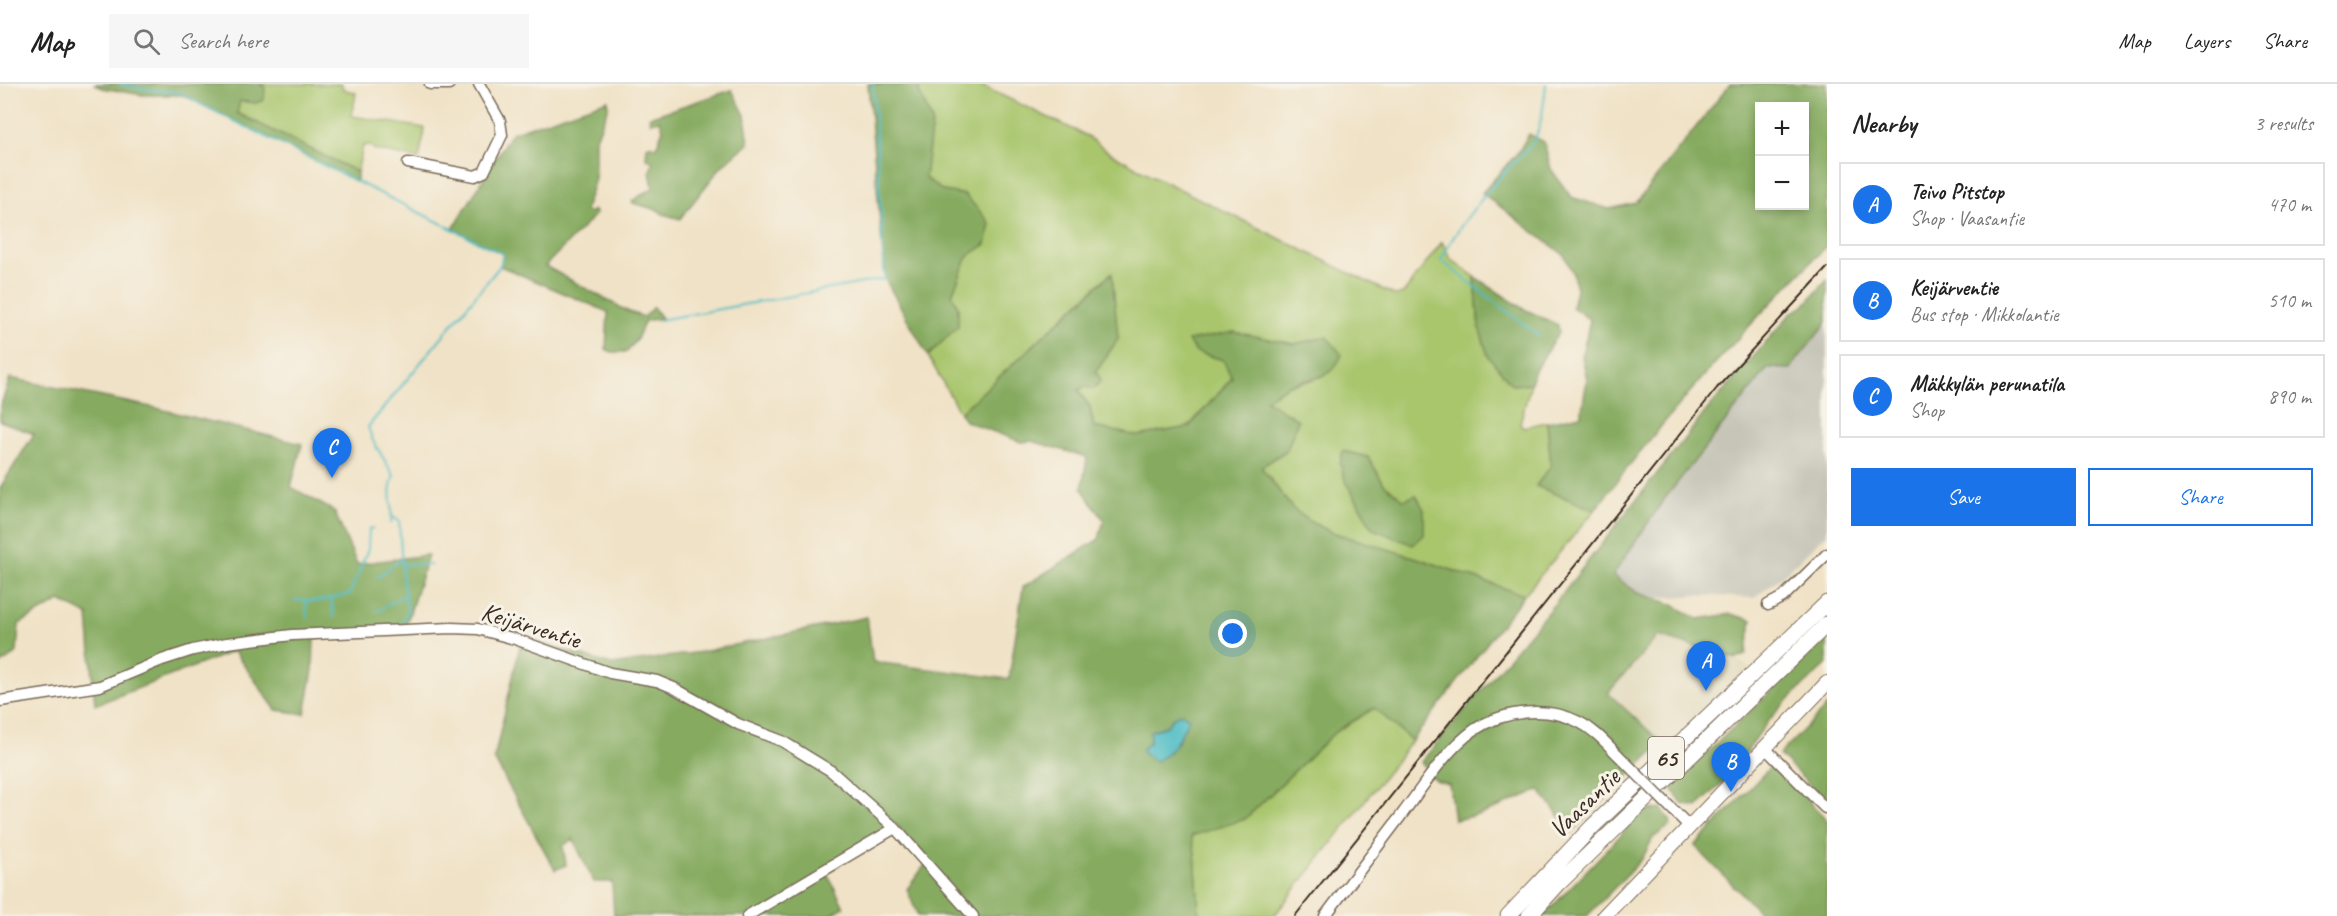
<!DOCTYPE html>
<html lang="en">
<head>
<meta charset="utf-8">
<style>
  :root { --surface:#fff; --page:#f6f6f6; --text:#222; --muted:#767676; --line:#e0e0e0; --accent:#1a73e8 }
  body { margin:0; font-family:Caveat,sans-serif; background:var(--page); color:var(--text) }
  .controls { position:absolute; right:18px; top:18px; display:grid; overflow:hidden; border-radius:0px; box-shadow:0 3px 9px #0003 }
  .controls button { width:54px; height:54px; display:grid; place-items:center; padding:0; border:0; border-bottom:2px solid var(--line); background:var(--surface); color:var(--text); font:30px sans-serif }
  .you { position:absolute; left:1233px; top:550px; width:21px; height:21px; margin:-15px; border:4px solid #fff; border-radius:50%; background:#1a73e8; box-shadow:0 0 0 9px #1a73e833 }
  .badge { display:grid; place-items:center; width:39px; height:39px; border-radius:50%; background:var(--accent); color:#fff; font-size:20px; font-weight:700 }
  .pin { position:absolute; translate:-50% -50px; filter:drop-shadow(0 2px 3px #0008) }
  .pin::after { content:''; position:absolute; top:32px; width:21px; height:18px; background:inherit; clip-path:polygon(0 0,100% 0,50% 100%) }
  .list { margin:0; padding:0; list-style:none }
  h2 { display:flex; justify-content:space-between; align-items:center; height:78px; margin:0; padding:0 24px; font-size:26px }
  h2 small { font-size:20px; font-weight:400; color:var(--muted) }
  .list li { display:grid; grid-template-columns:39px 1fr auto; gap:18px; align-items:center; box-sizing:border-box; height:84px; margin:0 12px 12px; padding:0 12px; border:2px solid var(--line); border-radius:0px }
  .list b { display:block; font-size:22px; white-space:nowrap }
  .list p { margin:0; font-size:20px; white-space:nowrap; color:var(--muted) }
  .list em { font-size:20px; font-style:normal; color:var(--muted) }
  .actions { display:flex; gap:12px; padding:18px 24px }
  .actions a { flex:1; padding:14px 0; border:2px solid var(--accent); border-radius:0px; text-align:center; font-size:21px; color:var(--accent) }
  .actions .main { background:var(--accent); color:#fff }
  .icon { flex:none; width:33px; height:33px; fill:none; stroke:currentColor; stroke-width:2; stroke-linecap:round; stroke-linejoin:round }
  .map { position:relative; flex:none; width:1827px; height:832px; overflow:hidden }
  header { display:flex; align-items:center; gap:36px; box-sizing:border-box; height:84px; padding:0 30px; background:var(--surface); border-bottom:2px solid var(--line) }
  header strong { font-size:28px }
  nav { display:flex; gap:33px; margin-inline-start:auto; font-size:21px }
  .search { width:420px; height:54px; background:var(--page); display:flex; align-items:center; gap:15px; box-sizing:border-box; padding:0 21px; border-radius:0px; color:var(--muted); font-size:22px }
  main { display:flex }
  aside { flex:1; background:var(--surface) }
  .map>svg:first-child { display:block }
  .built { fill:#e0d7b7 }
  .industrial { fill:#c6c5b8 }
  .green { fill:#a9c66d; stroke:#727846; stroke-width:1.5; fill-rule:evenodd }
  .forest { fill:#86ab60; stroke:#606a3f; stroke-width:1.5; fill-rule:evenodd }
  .water { fill:#4dbcc4; stroke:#447371; stroke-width:1.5 }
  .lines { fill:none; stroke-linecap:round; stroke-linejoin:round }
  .stream { stroke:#4dbcc4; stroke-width:2 }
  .minor-casing { stroke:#7a6a59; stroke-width:13 }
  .major-casing { stroke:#7a6a59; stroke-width:16 }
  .highway-casing { stroke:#7a6a59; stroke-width:17 }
  .minor { stroke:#fff; stroke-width:10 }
  .major { stroke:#fff; stroke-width:14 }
  .highway { stroke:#fff; stroke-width:15 }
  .rail { stroke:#3b2a1e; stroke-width:2 }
  .minor-bridge-casing { stroke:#7a6a59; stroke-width:13; stroke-linecap:butt }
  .minor-bridge { stroke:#fff; stroke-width:10 }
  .labels { text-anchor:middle; stroke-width:6; stroke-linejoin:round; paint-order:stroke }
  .shield { fill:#f7f3e8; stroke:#73665b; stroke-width:1.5 }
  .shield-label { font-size:24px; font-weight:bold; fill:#3b2a1e }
  .street-label { font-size:26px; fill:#3b2a1e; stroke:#f7f3e8 }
</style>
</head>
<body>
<header>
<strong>Map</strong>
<div class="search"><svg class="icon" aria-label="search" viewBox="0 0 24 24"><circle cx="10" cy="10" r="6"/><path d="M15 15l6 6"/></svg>Search here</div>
<nav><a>Map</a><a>Layers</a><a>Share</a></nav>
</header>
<main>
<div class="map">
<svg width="1827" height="832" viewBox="0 0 1827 832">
  <rect width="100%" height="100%" fill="#f7f3e8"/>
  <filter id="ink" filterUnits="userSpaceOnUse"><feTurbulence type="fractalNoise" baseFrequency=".0167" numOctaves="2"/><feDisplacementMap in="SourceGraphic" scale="12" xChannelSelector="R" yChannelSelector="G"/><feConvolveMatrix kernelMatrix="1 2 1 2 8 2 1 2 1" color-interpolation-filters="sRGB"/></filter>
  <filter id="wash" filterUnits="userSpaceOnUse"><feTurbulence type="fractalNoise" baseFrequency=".008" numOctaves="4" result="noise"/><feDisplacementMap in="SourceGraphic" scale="24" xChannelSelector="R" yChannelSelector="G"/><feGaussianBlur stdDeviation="1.35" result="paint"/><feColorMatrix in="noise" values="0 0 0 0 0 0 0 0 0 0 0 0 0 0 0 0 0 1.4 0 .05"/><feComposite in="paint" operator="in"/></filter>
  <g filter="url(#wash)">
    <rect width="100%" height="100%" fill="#f0e2c6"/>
    <path class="built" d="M1658,552L1737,575L1751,585L1677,657L1662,659L1608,609Z"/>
    <path class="industrial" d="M1827,238V450L1783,491L1754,514L1698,511L1657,514L1638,509L1612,491L1662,418L1768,284L1790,285Z"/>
    <path class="green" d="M259,0H342L343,5L356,9L352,32L425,44L419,75L375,66L369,61L363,62L357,88L237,29L240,17L256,19Z
      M920,0H978L1085,51L1109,68L1139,85L1396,212L1403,210L1442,158L1451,175L1475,193L1479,243L1512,301L1531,299L1520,339L1523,343L1547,338L1551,382L1536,402L1595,426L1524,511L1420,475L1331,448L1311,438L1292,424L1261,383L1287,366L1266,316L1288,301L1314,296L1327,253L1294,260L1234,248L1196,268L1223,275L1232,294L1188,343L1138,352L1093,343L1090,323L1078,306L1085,303L1118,255L1111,189L960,329L928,272L957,242L958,223L952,210L968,172L986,160L965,111L943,107L925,94L932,37L919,8ZM1368,373L1384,400L1405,417L1386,449L1373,445L1345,396Z
      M1374,624L1412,657L1274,832H1199L1195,768L1191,752L1245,735L1335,648Z"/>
    <path class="forest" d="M95,0H259L265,3L264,16L256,19L240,17L237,29L357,88V98L183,11H142L102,4Z
      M868,0H920L919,8L932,37L925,94L943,107L965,111L990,139L986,160L968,172L952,210L958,223V242L928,272L885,195Z
      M1730,0H1827V162C1744,244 1665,332 1595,426L1536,402L1551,382L1547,338L1581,331L1587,296L1582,272L1590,236L1572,223L1576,205L1573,189L1564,171L1482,109L1519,67L1529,50L1544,58L1551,85L1571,113L1609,125L1636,119ZM1760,22H1804V122H1760Z
      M732,6L745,31L749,60L745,62L721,83L680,135L663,130L658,126L633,119L632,117L653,104L650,87L653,78L646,74L647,63L650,61L656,64L663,45L660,36L650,38L649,33Z
      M608,16V24L595,57V95L585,126L589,129L593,126L596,130L545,182L627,227L644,233L653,223L661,234L645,237L637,255L627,268H611L606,265L608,228L500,182L503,170L453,145L511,49Z
      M1112,189L1118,255L1096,288L1101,296L1094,305L1085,303L1078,306L1090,323L1094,343L1138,352L1189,343L1232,294L1223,276L1196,268L1188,257L1234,248L1294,260L1327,253L1342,271C1327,302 1311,290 1287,302C1280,306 1273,311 1266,316L1298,336L1287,366L1261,383L1292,424L1311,438L1331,448L1420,475L1524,511L1412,657L1374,624L1335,648L1245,735L1191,752L1195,768L1199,832H918L907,805L928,777L896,740L827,789L844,823L829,832H614L612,798H594L573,755L563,762L566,781L555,786L494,675L522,553L612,581L701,568L867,533L873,578L1009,595L1023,503L1099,455L1104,436L1082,405L1087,373L1031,357L1021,358L965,337L960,329ZM1173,634L1179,657L1170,665L1143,664L1150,658V647L1167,642Z
      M1475,193L1522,224L1558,241L1559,248L1534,288L1531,299L1512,301L1488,272L1479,243Z
      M1827,196V238L1790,285L1768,284L1662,418L1613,491L1638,509L1672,520L1698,535L1731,530L1752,536L1746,571L1737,575L1658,552L1608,609L1662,659L1572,748L1539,706L1482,730L1454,736L1449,700L1435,696L1421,678L1556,518L1707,326L1792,228L1803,223Z
      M10,294L156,324L302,360L291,403L334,427L357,480L428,471L406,541L314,554L313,586L305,630L276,626L234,567L95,621L88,531L60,517L19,540L17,568L0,581V404L34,350L0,337V324Z
      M1343,367L1368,373L1384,400L1404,416L1416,411L1424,426V451L1413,461L1373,445L1345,396L1340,380Z
      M1827,554V580L1823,584C1805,601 1786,616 1770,635C1757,650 1748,668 1736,684C1724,698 1710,711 1697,723L1682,720L1671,703Z
      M1827,622V718L1779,671Z
      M1773,680L1827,736V832H1763L1695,762Z
      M1661,724L1670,736L1671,741L1653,754L1642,775L1587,832H1543L1644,727Z"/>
    <path class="water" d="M1181,629L1189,634C1181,651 1173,670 1155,677L1142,668L1143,664L1150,658V647L1167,642L1173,634Z"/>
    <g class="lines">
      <path class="stream" d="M120,0L144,5L182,9L198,19L503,170L500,182L368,343L373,357L394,392C386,408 394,422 391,439
        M659,236L885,195L873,0
        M1539,252L1441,176C1457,142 1485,111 1510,82C1518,73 1530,67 1535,55C1542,38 1544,18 1546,0
        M393,433L399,437L403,498L408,528L403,536
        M404,480L431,481
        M358,491L368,465L369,445L373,444
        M378,493L397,478L402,476
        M331,515L334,533
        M294,516L319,517L350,510L356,494
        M306,517L307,534
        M377,527L405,511"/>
    </g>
  </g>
  <g filter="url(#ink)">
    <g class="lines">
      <g class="minor-casing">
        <path id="minor" d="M430,0H449
          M408,79L475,92L484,88L502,51L500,37L479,0
          M1768,521L1783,513L1827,470
          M0,617L100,602L162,576L193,566L227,559L292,551L451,544L478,545L515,555L610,589L657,597L674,604L738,640L782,657L831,687L895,744L973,832
          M1765,664L1825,724
          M1671,724L1689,742
          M747,832L895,744
          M1325,832C1351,798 1377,763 1403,729C1424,701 1445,667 1474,646C1504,626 1547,622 1579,638C1595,646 1606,659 1618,671"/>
      </g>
      <g class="major-casing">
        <path id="major" d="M1604,832L1827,599"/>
      </g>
      <g class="highway-casing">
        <path id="highway" d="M1508,832L1592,743L1827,519
          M1529,832L1559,799L1827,540"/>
      </g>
      <use href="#minor" class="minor"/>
      <use href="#major" class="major"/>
      <use href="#highway" class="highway"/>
      <path class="rail" d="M1295,832L1717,304L1827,184"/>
      <g class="minor-bridge-casing">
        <path id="minor-bridge" d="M1618,671L1671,724"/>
      </g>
      <use href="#minor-bridge" class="minor-bridge"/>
    </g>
  </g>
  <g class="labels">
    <rect class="shield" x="1648" y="653" width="36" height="42" rx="4.5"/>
    <g class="shield-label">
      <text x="1666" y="682">65</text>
    </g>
    <g class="street-label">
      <text transform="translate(531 541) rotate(17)" y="9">Keijärventie</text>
      <text transform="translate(1584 719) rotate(-44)" y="9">Vaasantie</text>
    </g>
  </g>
</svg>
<div class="controls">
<button>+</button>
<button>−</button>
</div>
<div class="you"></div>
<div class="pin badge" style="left:1706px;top:607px">A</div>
<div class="pin badge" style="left:1731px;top:708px">B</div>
<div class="pin badge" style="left:332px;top:394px">C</div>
</div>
<aside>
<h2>Nearby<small>3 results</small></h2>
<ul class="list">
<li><span class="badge">A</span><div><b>Teivo Pitstop</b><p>Shop · Vaasantie</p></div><em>470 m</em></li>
<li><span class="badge">B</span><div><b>Keijärventie</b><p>Bus stop · Mikkolantie</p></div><em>510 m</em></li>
<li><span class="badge">C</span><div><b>Mäkkylän perunatila</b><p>Shop</p></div><em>890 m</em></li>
</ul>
<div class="actions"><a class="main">Save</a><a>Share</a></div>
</aside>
</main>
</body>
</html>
